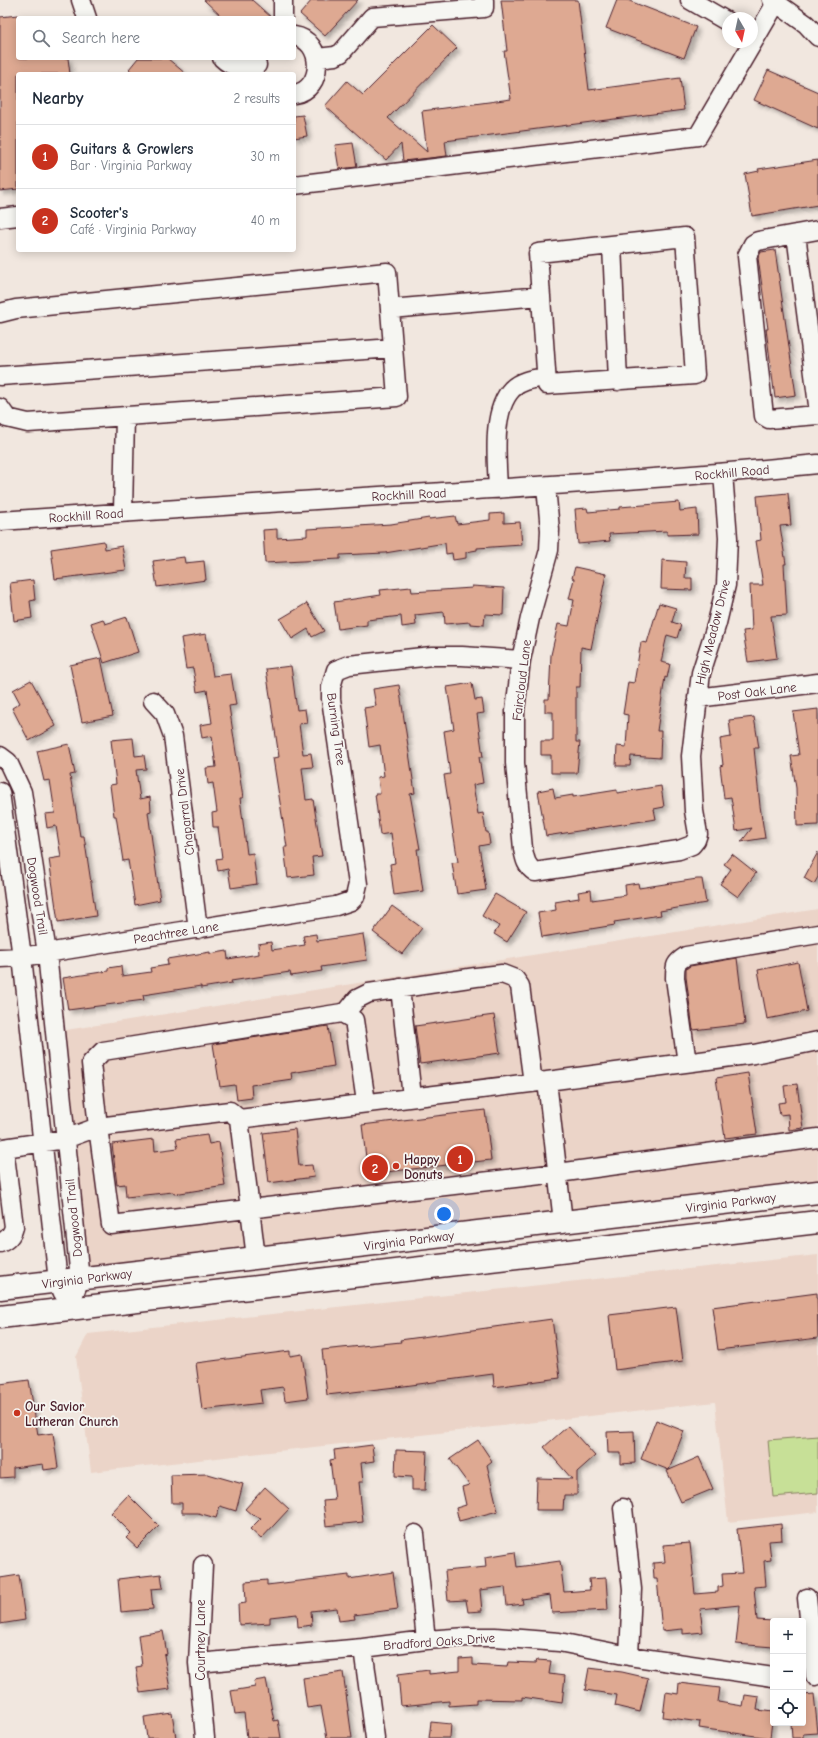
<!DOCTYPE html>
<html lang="en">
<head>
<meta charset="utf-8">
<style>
  :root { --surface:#fff; --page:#f6f6f7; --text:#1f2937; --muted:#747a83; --line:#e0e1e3; --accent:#c8321e }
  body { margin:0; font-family:"Comic Neue",sans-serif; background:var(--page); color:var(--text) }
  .controls { position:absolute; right:12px; bottom:12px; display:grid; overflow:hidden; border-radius:4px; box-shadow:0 2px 10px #0003 }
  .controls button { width:36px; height:36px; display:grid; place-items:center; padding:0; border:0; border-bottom:1px solid var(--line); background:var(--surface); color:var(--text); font:20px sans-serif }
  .compass { position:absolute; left:722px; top:12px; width:36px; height:36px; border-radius:50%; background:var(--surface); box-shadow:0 2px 10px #0003; rotate:171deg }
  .you { position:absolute; left:444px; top:1214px; width:14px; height:14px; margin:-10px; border:3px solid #fff; border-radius:50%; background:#1a73e8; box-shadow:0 0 0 6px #1a73e833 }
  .badge { display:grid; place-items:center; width:26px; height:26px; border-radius:50%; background:var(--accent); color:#fff; font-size:13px; font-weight:700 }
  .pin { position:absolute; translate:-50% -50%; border:2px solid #fff; box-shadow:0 1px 4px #0006 }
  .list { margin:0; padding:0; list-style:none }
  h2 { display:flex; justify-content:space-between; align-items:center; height:52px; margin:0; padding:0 16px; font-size:17px }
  h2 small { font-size:13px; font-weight:400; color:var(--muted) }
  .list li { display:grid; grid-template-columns:26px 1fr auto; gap:12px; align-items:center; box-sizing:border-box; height:64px; padding:0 16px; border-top:1px solid var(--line) }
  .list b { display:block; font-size:15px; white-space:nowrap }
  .list p { margin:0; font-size:13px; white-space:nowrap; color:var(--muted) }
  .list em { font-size:13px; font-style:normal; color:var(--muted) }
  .icon { flex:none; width:22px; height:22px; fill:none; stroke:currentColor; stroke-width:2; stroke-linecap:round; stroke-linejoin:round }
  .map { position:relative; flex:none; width:818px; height:1738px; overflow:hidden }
  .search { position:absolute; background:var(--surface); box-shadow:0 2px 10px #0003; left:16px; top:16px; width:280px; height:44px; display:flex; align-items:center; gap:10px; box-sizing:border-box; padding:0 14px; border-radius:4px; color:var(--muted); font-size:15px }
  .panel { position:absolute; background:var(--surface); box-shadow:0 2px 10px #0003; left:16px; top:72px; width:280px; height:180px; border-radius:4px }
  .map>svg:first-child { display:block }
  .built { fill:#ebd4c8 }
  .green { fill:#c7e097; stroke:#888061 }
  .building { fill:#dea992; stroke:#4a1f2b; filter:url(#shadow) }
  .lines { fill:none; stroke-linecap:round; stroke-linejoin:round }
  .minor-casing { stroke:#4a1f2b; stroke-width:21 }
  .major-casing { stroke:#4a1f2b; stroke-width:25 }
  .minor { stroke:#f6f6f2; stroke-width:18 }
  .major { stroke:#f6f6f2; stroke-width:22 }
  .poi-dot { fill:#c8321e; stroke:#f6f6f2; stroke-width:1.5 }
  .labels { text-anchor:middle; stroke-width:3.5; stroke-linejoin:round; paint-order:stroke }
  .street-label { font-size:13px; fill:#4a1f2b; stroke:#f6f6f2 }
  .poi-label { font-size:13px; font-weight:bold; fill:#4a1f2b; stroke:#f6f6f2; text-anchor:start }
</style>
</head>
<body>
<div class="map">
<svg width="818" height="1738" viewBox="0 0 818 1738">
  <defs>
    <filter id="shadow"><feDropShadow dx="3.5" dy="3.5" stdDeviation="2" flood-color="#0004"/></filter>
  </defs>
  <rect width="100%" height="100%" fill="#f1e7df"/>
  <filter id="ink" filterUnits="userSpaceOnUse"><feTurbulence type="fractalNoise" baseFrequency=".025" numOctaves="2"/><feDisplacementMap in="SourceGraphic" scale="8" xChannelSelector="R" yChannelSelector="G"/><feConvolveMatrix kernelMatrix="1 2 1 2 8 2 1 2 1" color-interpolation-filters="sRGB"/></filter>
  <g filter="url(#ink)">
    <path class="built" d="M818,909V1182L616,1204L88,1266L83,1260L60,1031Z
      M818,1255V1512L728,1522L715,1402L91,1472L76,1357L88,1334Z"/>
    <path class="green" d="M818,1436V1493L773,1497L768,1440Z"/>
    <path class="building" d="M204,0H252L272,18H223Z
      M312,0H358L325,36L300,14Z
      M501,0H578L589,90L680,78L684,110L445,141L447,156L403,161L401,144L386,160L325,106L347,81L363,95L433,25L457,48L388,118L427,152L422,111L511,99L504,51H507Z
      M617,0H627L696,27L684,58L606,28Z
      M18,15V58H68L70,74H18V189L0,191V17Z
      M138,58H167L186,74H134L129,69Z
      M768,70L818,92V129L754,100Z
      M303,115L307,136L294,138V116Z
      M353,143L357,167L339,169L335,145Z
      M818,160V205L752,216L745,174L759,171L758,169Z
      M775,250L796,395L775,398L766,329H768L758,258L761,252Z
      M788,493L791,525L780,526L786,564H784L787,615L771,616L777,658L748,662L743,631L752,630L750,585H763L756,541L761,540L757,496Z
      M679,502L680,511L697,509L698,534L667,535V531L609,534L610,541L578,544L575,509L587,508L588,512L620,509V507Z
      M504,513V523L520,522L522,545L477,548V550L466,552V558L453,560L452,553L446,554L445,543L385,553L340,555V559L265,563L263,530L277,529V538L307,536V529L391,524L429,518V519L455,516L457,524L490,520V514Z
      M104,541L105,549L122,546L126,570L55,579L51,549Z
      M184,557L185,563L204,561L206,580L157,587L153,561Z
      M662,560L686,562L685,578H692V590L661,589Z
      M575,567L606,574L591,649L581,647L580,687H576V742H580L577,773H551V755H541V741H553V712H545V699H549L551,655L558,624L569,626L574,600L569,599L574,579L572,578Z
      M33,580L35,600L30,601L32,618L14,621L10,583Z
      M472,586L504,588L503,615L485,614L484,625L470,624V622L445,624L444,612L415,615L416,625L402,627L401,616L367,620V625L338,629L334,602L381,595L380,590L411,587L412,592L472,588Z
      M307,603L324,631L312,637L308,629L292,639L280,619Z
      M659,603L676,608L672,622L681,625L677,638L667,635L661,662L670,664L667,678L665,677L657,731H661L660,758L631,756L630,766H616L617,746L626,747L628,715L623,714L628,682L634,683L641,642L647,643Z
      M127,617L138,652L104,663L91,623L103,619L105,624Z
      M206,634L213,676L231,674L236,705L229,706L243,798H240L247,854L253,853L257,884L231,888L228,869L218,871L216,859L222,858L218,827H213L212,813L217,812L213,783L208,784L206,768L216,767L212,736L202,738L200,725L212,723L207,690L197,692L193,668L186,669L181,638Z
      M101,658L113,716L82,722L70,665Z
      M291,666L297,710L305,709L307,723L299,724L303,754L311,753L313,767L302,768L306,800L313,799L322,856L312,857L314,875L288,878L284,847H287L273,758L279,757L266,669Z
      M31,680L56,726L29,741L12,708L20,703L13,690Z
      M472,683L475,700L482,699L484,713L477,714L483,757H479L483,783L473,785L478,814L483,813L486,832H488L490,844L479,846L486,890L457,894L452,863L458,862L444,775L450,774L444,731L454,729L447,687Z
      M399,685L415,793L410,794L420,849H417L423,891L394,895L390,864L395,863L391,833L380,835L375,794H380L378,777L384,776L380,745L369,747L364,708L376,706L373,689Z
      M818,709V825L797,826L796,788L791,756L799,755L793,712Z
      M754,717L759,748H754L760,806L765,838L741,842L752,828L736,831L731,797L724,798L720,766L723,765L720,739L731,737L729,720Z
      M133,738L135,756L144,755L146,769L136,770L140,799L150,797L151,811L148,812L160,900L135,905L128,860L123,861L116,816H114L110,785L116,784L111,740Z
      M69,744L75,774L70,775L80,836H84L96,916L58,922L49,859L61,857L56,826L47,828L45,814L55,813L50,780L44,781L37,751Z
      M661,786L664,807L654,809L656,819L546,836L538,791L553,788L555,798L573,795V797L617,790V793Z
      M818,852V877L814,884L804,878Z
      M732,854L756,873L738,897L720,884L731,869L724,864Z
      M697,879H702L706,903L660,911L661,915L614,922L615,925L542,937L538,913L556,910L555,902L579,898L578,892L591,890L592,900L626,895L625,885L638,883L639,888Z
      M495,894L526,912L507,942L494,934L499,926L482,916Z
      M392,906L422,928L402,954L373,932Z
      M316,934L317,941L363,934L367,960L321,967L322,971L291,976L290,972L231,981L232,983L201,988V986L143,995L144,1000L68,1010L63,978L108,971V968L121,966L122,976L151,972L150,968L168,965L167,959L210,952V954L227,951L228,959L259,954L258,944L271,942L272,950L305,945L303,936Z
      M737,958L745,1024L693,1030L686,977V969L690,966Z
      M798,962L807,1011L767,1019L758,970Z
      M494,1015L500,1053L420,1064L415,1026Z
      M328,1026L334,1066L291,1073L292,1079L251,1085L252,1098L237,1100L235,1085L220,1087L213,1044Z
      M748,1073L757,1134L725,1138L716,1078Z
      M797,1084L803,1128L789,1130L788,1114L780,1115L778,1103L786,1102L784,1086Z
      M485,1110L491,1160L368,1174L362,1125Z
      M295,1129L299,1166L312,1165L314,1177L269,1183L263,1133Z
      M207,1135L209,1144L219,1142L225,1186L174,1194L173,1192L126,1197L125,1184L117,1185L112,1144L154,1139L155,1151L178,1148L176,1139Z
      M817,1293L818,1338L718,1350L712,1307Z
      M676,1307L683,1361L615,1370L609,1315Z
      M552,1319L560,1378L494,1387L493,1374L404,1386L327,1395L322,1350L401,1342L400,1340Z
      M290,1351V1356L302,1354L308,1398L285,1401L283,1387L260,1390L262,1403L202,1410L196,1363Z
      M29,1380L38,1435L53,1433L58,1468L44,1470L43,1464L13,1468V1477L0,1478V1384Z
      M656,1420L684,1431L669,1470L641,1459Z
      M568,1426L595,1456L577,1472V1495H564L563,1510H536L537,1478L572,1479L544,1447Z
      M634,1431L635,1463L621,1464V1453H608L607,1432Z
      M478,1440L492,1461L487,1465L498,1511L459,1521L456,1508L466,1505L462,1487L469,1485L450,1459Z
      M372,1445L374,1461L361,1463L363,1482H359L363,1522L326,1526L323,1501L335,1500L330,1460L335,1459L334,1450Z
      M396,1450L427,1451L425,1490H412V1477L395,1476Z
      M699,1457L713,1489L681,1502L667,1471Z
      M208,1474L243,1484L236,1511L220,1506L216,1518L198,1513H182V1503H172L171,1475Z
      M265,1487L289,1509L261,1539L250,1529L261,1518L252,1515L245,1509Z
      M128,1495L159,1526L137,1548L126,1538L131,1533L111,1513Z
      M781,1524L782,1540L769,1541L771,1560L764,1561L766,1586L754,1587L757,1620L773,1621V1647L736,1644L740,1605L700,1609L703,1632L683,1634V1629L662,1631L657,1579H654L653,1563L665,1562L663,1545L690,1543L695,1594L718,1592V1587L723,1586L722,1574L742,1573L737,1529Z
      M515,1552L517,1567L560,1561L564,1592L590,1590L589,1579L606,1578L608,1610L552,1613L550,1595L522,1599L523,1604L507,1606L505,1587L480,1590L482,1611L468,1612L466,1600L448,1601L445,1571L486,1567L485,1557Z
      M393,1572L398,1609L354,1615L355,1619L339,1621L337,1608L311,1611L312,1625L298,1627L297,1614L270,1617V1623L239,1625L238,1604L246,1603L245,1582L267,1580V1585L349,1575V1579Z
      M161,1574L163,1588L151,1589L153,1609L121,1612L118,1579Z
      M19,1575L25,1620L0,1624V1578Z
      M163,1631L167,1654L164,1655L170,1689L140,1693L136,1667L142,1666L138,1635Z
      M473,1658V1665L507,1667L508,1662L536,1663L537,1660L551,1661L549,1674L565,1676L562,1703L522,1697V1700L476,1699V1704L449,1706V1701L401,1706L398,1674L429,1670V1674L459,1671V1659Z
      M589,1668L622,1672L648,1678L640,1712L615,1706L617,1695L585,1690Z
      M343,1672L352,1738H327L321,1706L307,1708L303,1678Z
      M266,1679L274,1721L278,1720L281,1738H247L244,1713L235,1714L231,1691L255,1687L254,1681Z
      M679,1683L720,1688L718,1702L743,1706L745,1695L759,1697L757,1710L773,1712L770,1738L699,1728L700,1722L663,1717L666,1692L678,1694Z
      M814,1694L818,1733L803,1734V1738H792L791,1723H803V1695Z
      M172,1713L176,1738H147L144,1717Z
      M431,1722L451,1724L450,1738H429Z"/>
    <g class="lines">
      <g class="minor-casing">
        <path id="minor" d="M81,0L87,18
          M283,0V18
          M690,0L728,22
          M772,0L806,24L818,37
          M294,36C324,40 325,90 294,94
          M222,58C233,69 243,67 257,65
          M317,58L335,56L341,53L372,17L484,8V0
          M294,185L698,136L776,3
          M0,218L18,216
          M818,230L758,241L753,244L747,256L764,416L769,419L818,415
          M796,234L818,405
          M685,237L695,375L547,385L538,253Z
          M612,245L618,381
          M390,309L541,296
          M0,313L16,309L387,272L397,397L28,423L7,418L0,408
          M0,376L393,348
          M546,486L550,530L549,550L530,618L521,660L515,711V763L523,849C525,859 526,866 535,872L679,850L692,845L696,840L698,834L694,811L691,756L701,673L717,623L726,585L728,538L723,473
          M498,489C497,460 491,411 512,389C521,380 534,379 546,377
          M123,512L125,416
          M0,521C132,512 263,503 395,495C536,486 677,478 818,464
          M697,698L818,683
          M153,701L165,714L173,736L198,929
          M0,756L8,762L22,792L47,953L80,1279L68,1309
          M0,792L22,957L58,1281L63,1293
          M0,958L22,957L336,906L351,901L355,897L358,884L331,699V687L336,670L349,665L432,656H462L521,660
          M400,988L412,1097
          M345,1014L357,999L369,993L476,977L502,974L515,979L520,986L533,1083
          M687,1063L675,978C675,965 675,963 686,956L818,934
          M547,1081L754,1054L818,1041
          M239,1119L230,1111L98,1127L91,1063L103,1051L342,1013L354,1020L366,1102
          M0,1243C8,1240 12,1235 14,1227L4,1148L65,1139L98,1127L111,1225L558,1173L818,1138
          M256,1258L239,1119L547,1081L563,1222
          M623,1508L632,1589L629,1656
          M415,1534L426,1640
          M203,1565L198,1663L205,1738
          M807,1598L815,1676
          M363,1648L375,1738
          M198,1663L363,1648L426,1640L467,1637H495L559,1642L629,1656L773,1677"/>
      </g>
      <g class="major-casing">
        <path id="major" d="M0,1288L818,1192
          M0,1317L818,1222"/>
      </g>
      <use href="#minor" class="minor"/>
      <use href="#major" class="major"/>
    </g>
  </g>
  <g class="poi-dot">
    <circle cx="396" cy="1166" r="4"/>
    <circle cx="17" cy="1413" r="4"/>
  </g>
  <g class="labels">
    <g class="street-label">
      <text transform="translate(732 472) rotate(-5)" y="5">Rockhill Road</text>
      <text transform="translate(409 494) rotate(-3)" y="5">Rockhill Road</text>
      <text transform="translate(86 515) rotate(-4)" y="5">Rockhill Road</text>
      <text transform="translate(712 632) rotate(-76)" y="5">High Meadow Drive</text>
      <text transform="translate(521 680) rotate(-83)" y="5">Faircloud Lane</text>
      <text transform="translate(757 691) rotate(-7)" y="5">Post Oak Lane</text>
      <text transform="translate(337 729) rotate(82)" y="5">Burning Tree</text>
      <text transform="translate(184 812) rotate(-97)" y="5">Chaparral Drive</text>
      <text transform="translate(38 896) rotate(81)" y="5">Dogwood Trail</text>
      <text transform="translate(176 932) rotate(-9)" y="5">Peachtree Lane</text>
      <text transform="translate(731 1202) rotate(-7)" y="5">Virginia Parkway</text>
      <text transform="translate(73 1218) rotate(-96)" y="5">Dogwood Trail</text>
      <text transform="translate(409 1240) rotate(-7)" y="5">Virginia Parkway</text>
      <text transform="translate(87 1278) rotate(-7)" y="5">Virginia Parkway</text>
      <text transform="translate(200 1640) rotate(-90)" y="5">Courtney Lane</text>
      <text transform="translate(439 1641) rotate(-4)" y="5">Bradford Oaks Drive</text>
    </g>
    <g class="poi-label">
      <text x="404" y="1164">Happy<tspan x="404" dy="15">Donuts</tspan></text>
      <text x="25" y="1411">Our Savior<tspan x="25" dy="15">Lutheran Church</tspan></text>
    </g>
  </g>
</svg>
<div class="controls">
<button>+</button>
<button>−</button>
<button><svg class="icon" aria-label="locate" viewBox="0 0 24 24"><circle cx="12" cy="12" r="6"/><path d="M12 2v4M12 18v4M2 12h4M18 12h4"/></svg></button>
</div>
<svg class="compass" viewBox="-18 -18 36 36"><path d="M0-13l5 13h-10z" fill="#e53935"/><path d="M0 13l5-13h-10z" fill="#747a83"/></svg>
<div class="you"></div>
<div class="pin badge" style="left:460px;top:1159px">1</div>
<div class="pin badge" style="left:375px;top:1168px">2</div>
<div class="search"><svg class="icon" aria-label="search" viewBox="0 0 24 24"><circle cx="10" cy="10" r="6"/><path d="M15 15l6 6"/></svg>Search here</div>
<section class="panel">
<h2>Nearby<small>2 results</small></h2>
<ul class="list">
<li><span class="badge">1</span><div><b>Guitars &amp; Growlers</b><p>Bar · Virginia Parkway</p></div><em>30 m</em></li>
<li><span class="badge">2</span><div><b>Scooter's</b><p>Café · Virginia Parkway</p></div><em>40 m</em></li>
</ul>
</section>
</div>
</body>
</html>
